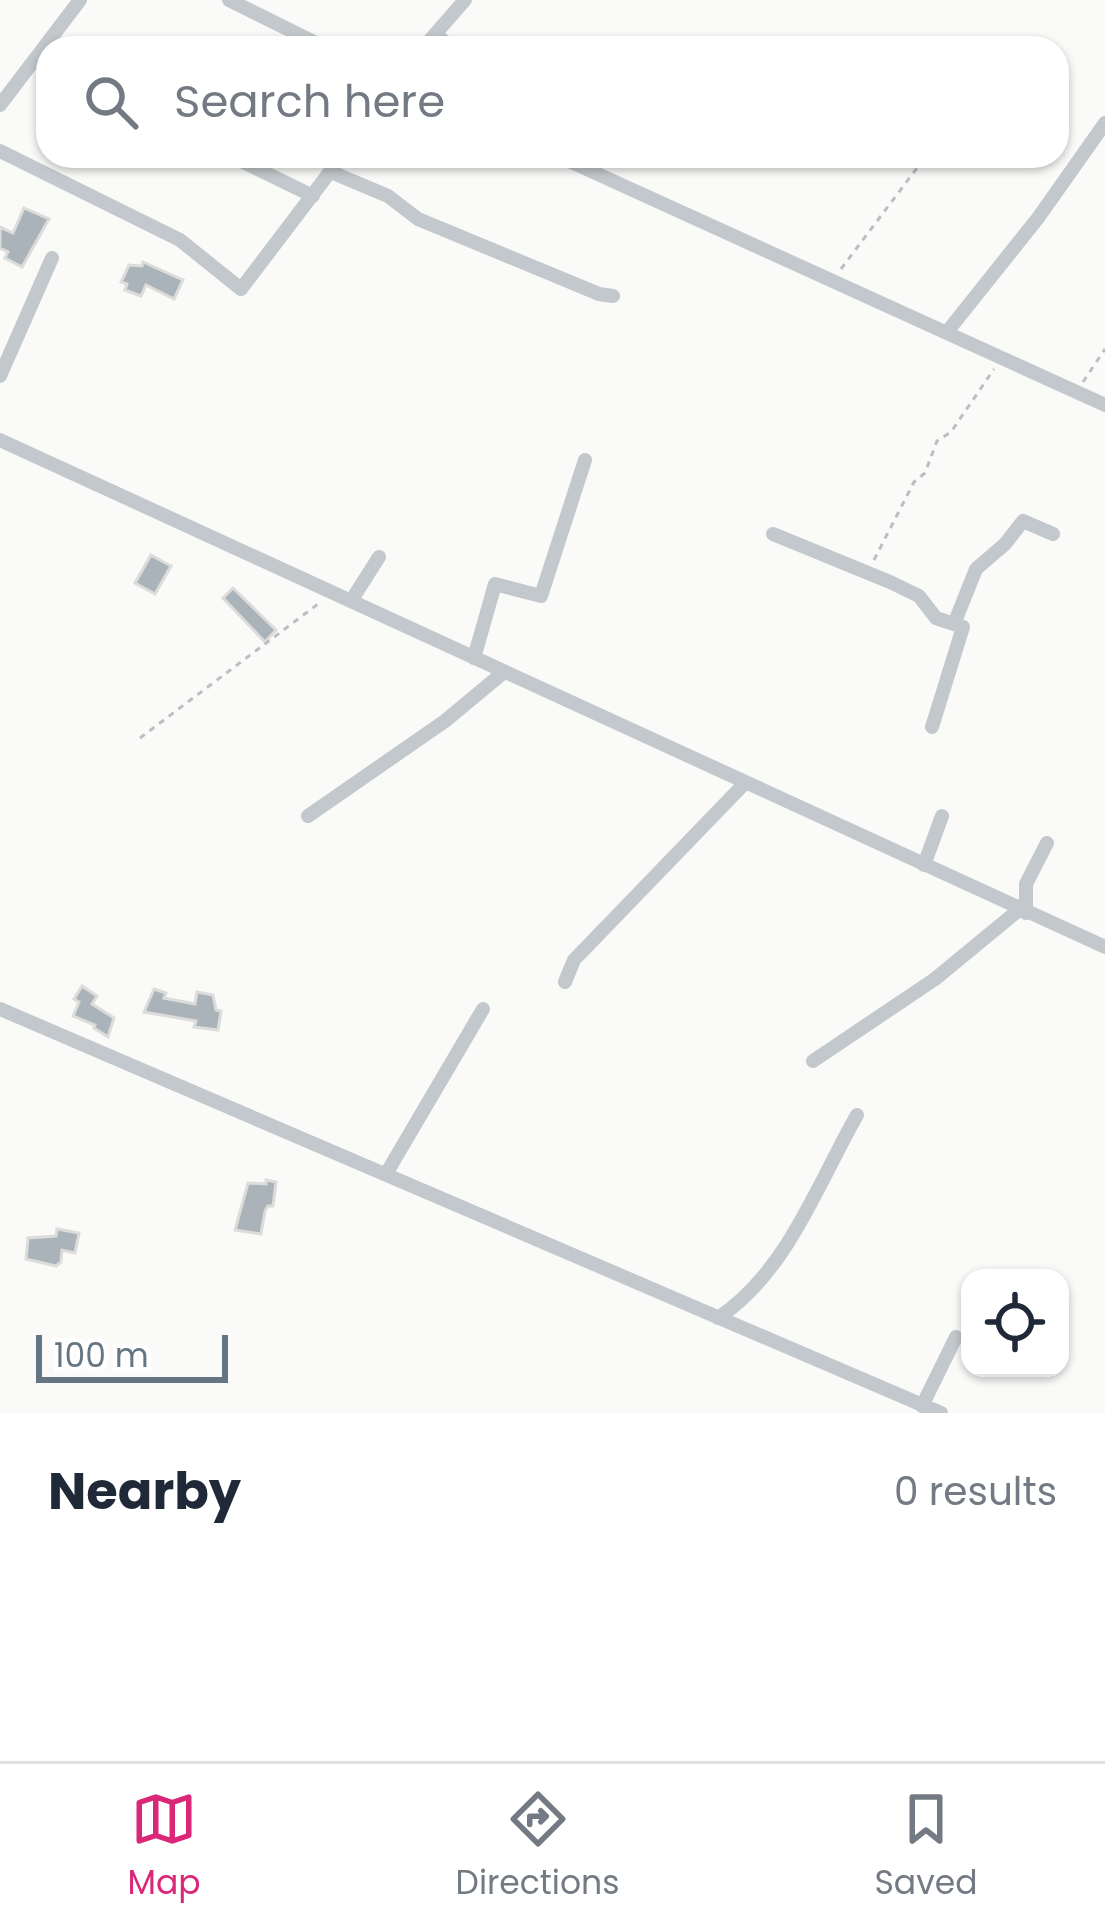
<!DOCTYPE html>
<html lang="en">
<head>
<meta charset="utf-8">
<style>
  :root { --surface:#fff; --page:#f6f6f7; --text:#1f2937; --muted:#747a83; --line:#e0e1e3; --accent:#db2777 }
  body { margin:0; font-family:Poppins,sans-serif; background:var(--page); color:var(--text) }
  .controls { position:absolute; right:36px; bottom:36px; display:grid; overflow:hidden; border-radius:24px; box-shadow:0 3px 9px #0004 }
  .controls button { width:108px; height:108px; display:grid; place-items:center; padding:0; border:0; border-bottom:3px solid var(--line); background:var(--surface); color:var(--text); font:60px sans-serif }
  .scale { position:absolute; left:36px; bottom:30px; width:192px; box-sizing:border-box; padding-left:12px; border:6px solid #657683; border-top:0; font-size:33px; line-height:42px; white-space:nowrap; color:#657683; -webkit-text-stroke:9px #fff; paint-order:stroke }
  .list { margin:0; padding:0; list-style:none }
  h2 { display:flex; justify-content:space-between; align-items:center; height:156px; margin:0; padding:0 48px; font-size:51px }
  h2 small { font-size:39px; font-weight:400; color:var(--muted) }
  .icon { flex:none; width:66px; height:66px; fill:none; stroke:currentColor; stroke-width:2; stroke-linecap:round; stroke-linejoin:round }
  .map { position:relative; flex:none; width:1105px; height:1413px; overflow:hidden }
  .search { position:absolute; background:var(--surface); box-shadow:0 3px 9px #0004; left:36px; right:36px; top:36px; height:132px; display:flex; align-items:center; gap:30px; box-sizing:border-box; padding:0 42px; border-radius:36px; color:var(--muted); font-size:45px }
  .sheet { height:348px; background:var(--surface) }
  nav { display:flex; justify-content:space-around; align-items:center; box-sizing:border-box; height:168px; border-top:3px solid var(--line); background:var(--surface); font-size:33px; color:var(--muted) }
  nav a { display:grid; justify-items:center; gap:6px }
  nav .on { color:var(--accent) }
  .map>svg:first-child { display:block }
  .building { fill:#aab3b9; stroke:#dcdcda; stroke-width:3 }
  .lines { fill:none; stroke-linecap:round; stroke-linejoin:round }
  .path { stroke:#bbbfc2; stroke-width:3; stroke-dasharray:6 6; stroke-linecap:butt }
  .street { stroke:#c3c8cc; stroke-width:14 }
</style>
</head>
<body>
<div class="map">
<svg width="1105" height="1413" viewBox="0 0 1105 1413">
  <rect width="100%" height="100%" fill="#fafaf8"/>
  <path class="building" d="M24,208L49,219L22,267L5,258L8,252L0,248V227L13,233Z
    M143,262L183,280L174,299L146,285L141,296L125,290L127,284L121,282L129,265L142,266Z
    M151,555L171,566L155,594L135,583Z
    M233,588L276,630L265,642L223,598Z
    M82,986L97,996L92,1004L114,1018L108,1037L94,1028L95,1025L73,1016L79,1002L74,999Z
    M154,989L166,993L164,998L195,1004L197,992L213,995L216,1010L221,1011L218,1030L194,1027L196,1021L144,1012Z
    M266,1180L276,1182L273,1206H268L265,1211L261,1234L235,1230L248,1183L266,1184Z
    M57,1229L79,1233L75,1253L62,1250L61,1262L56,1266L26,1259L28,1238L56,1236Z"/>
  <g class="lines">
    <path class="path" d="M841,269L926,156
      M1083,382L1105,349
      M874,560L914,482L925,473L937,441L951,432L994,369
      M140,738L322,601"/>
    <path class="street" d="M229,0L326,48
      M435,34L453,48
      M423,48L465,0
      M535,48L540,43L552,48
      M0,105L80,0
      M0,151L180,240L241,289L342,156
      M231,156L313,196
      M558,156L1105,405
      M331,172L388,196L418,219L599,294L613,296
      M947,332L1038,218L1105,123
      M0,376L52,258
      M0,440L1105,947
      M773,534L890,582L919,596L936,618L963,627L932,727
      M351,601L379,557
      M954,624L976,569L1005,544L1023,521L1053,534
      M474,658L495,584L541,596L585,460
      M308,816L445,721L504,672
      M924,865L942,816
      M1026,913V884L1047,843
      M565,982L574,960L745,783
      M0,1009L941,1413
      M813,1061L935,979L1020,909
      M386,1174L483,1009
      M718,1318C787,1272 817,1185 857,1115
      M922,1406L956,1337"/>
  </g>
</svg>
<div class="controls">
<button><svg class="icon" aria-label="locate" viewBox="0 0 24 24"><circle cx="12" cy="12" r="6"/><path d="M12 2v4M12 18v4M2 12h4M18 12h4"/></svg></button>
</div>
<div class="scale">100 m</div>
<div class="search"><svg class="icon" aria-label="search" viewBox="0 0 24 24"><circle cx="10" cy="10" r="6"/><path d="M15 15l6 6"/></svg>Search here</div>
</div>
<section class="sheet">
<h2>Nearby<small>0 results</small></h2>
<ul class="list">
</ul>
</section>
<nav>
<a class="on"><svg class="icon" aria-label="map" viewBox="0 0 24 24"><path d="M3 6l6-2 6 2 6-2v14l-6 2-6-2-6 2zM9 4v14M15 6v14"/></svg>Map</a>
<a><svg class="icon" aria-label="directions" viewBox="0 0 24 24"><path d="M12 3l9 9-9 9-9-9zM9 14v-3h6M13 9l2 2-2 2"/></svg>Directions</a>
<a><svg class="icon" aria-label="saved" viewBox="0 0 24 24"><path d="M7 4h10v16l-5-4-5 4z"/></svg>Saved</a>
</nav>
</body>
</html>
